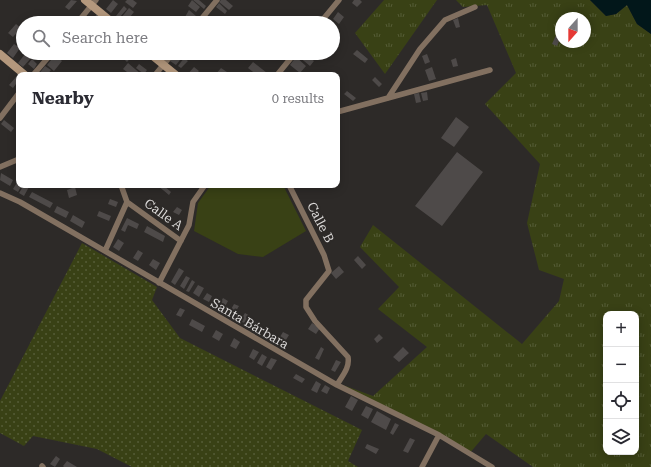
<!DOCTYPE html>
<html lang="en">
<head>
<meta charset="utf-8">
<style>
  :root { --surface:#fff; --page:#f2f2f3; --text:#2b2b33; --muted:#7c7c81; --line:#e1e1e2 }
  body { margin:0; font-family:"Roboto Serif",serif; background:var(--page); color:var(--text) }
  .controls { position:absolute; right:12px; bottom:12px; display:grid; overflow:hidden; border-radius:8px; box-shadow:0 2px 10px #0003 }
  .controls button { width:36px; height:36px; display:grid; place-items:center; padding:0; border:0; border-bottom:1px solid var(--line); background:var(--surface); color:var(--text); font:20px sans-serif }
  .compass { position:absolute; left:555px; top:12px; width:36px; height:36px; border-radius:50%; background:var(--surface); box-shadow:0 2px 10px #0003; rotate:201deg }
  .list { margin:0; padding:0; list-style:none }
  h2 { display:flex; justify-content:space-between; align-items:center; height:52px; margin:0; padding:0 16px; font-size:17px }
  h2 small { font-size:13px; font-weight:400; color:var(--muted) }
  .icon { flex:none; width:22px; height:22px; fill:none; stroke:currentColor; stroke-width:2; stroke-linecap:round; stroke-linejoin:round }
  .map { position:relative; flex:none; width:651px; height:467px; overflow:hidden }
  .search { position:absolute; background:var(--surface); box-shadow:0 2px 10px #0003; left:16px; top:16px; width:324px; height:44px; display:flex; align-items:center; gap:10px; box-sizing:border-box; padding:0 14px; border-radius:22px; color:var(--muted); font-size:15px }
  .panel { position:absolute; background:var(--surface); box-shadow:0 2px 10px #0003; left:16px; top:72px; width:324px; height:116px; border-radius:8px }
  .map>svg:first-child { display:block }
  .grass { fill:url(#grass-tufts); fill-rule:evenodd }
  .park { fill:url(#park-dots) }
  .pitch { fill:#394115 }
  .water { fill:#02171a }
  .building { fill:#4e4a49 }
  .lines { fill:none; stroke-linecap:round; stroke-linejoin:round }
  .street { stroke:#827060; stroke-width:5.5 }
  .secondary { stroke:#b4987d; stroke-width:8 }
  .labels { text-anchor:middle; stroke-width:4; stroke-linejoin:round; paint-order:stroke }
  .street-label { font-size:13px; fill:#dbd9d8; stroke:#2d2a28 }
</style>
</head>
<body>
<div class="map">
<svg width="651" height="467" viewBox="0 0 651 467">
  <defs>
    <pattern id="grass-tufts" width="24" height="20" patternUnits="userSpaceOnUse"><rect width="24" height="20" fill="#394115"/><path d="M3 7l-1-3M5 7V3M7 7l1-3M15 17l-1-3M17 17v-4M19 17l1-3" fill="none" stroke="#555c36"/></pattern>
    <pattern id="park-dots" width="8" height="8" patternUnits="userSpaceOnUse"><rect width="8" height="8" fill="#394115"/><path d="M2 2h.1M6 6h.1" fill="none" stroke="#555c36" stroke-width="1.8" stroke-linecap="round"/></pattern>
  </defs>
  <rect width="100%" height="100%" fill="#2d2a28"/>
  <path class="grass" d="M384,0H437L385,74L355,33Z
    M456,0H590L606,16L616,14L627,5L637,24L651,34V467H533L486,434L469,454L343,385L373,396L427,347L378,309L399,287L360,247L373,225L522,344L559,301L564,279L539,270L527,223L540,164L485,104L516,73L487,5L463,7ZM561,18H585V42H561ZM606,314H636V452H606Z"/>
  <path class="park" d="M82,243L157,287L152,300L180,338L362,430L348,461L358,467H132L97,449L33,436L24,446L0,433V401Z"/>
  <path class="pitch" d="M211,185H283L306,231L263,257L238,254L194,231L198,203Z"/>
  <path class="water" d="M590,0H651V34L637,24L627,5L616,14L606,16Z"/>
  <path class="building" d="M71,0L77,1L69,10L65,7Z
    M113,0L118,4L111,13L106,9Z
    M127,0H133L137,3L133,8L125,2Z
    M192,0L200,7L196,12L188,6Z
    M193,0H199L206,6L204,9Z
    M221,0H226L233,6L229,10L219,2Z
    M354,0H360L362,2L357,7L352,3Z
    M219,3L227,11L225,14L216,7Z
    M124,6L127,9L119,18L116,16Z
    M129,8L134,12L126,22L121,18Z
    M189,10L196,16L191,22L185,17Z
    M338,12L344,17L339,24L333,19Z
    M97,14L101,18L97,23H90Z
    M458,18L460,27L456,28L453,20Z
    M16,24L21,28L13,37L8,33Z
    M556,35L561,37L557,46L552,44Z
    M14,44L20,48L13,58L7,53Z
    M357,50L368,59L365,63L353,54Z
    M128,53H135L127,62L124,59Z
    M177,53H179L183,56L176,65L170,61Z
    M300,53H303L314,61L310,66L298,56Z
    M25,54L31,58L23,67L18,63Z
    M427,54L430,62L425,64L422,56Z
    M55,55L62,61L54,71L47,65Z
    M296,57L306,66L300,73L290,65Z
    M184,58L188,61L181,68L178,66Z
    M456,58L458,66L453,67L451,60Z
    M32,59L37,64L34,69L28,64Z
    M253,62L267,73L266,75H257L248,68Z
    M128,63L142,75H131L123,69Z
    M139,64L147,70L144,74L136,68Z
    M45,66L51,70L47,75H38Z
    M194,67L199,71L195,75H187Z
    M432,67L436,79L429,81L425,70Z
    M221,68L227,72L224,75H215Z
    M16,77L19,80L13,88L9,85Z
    M375,77L382,84L379,87L372,80Z
    M347,91L356,98L353,101L344,94Z
    M427,92L428,100L423,101L421,93Z
    M419,93L421,102L416,103L414,94Z
    M456,117L469,127L454,147L441,138Z
    M4,120L14,128L11,132L1,124Z
    M457,152L483,172L442,226L415,206Z
    M1,173L13,180L10,186L0,180Z
    M18,181L19,185H22L18,192L13,189Z
    M24,185L29,187L24,196L19,193Z
    M157,185H163L171,192L169,195Z
    M75,187L77,195L69,198L67,190Z
    M32,192L53,203L50,208L29,197Z
    M110,199L118,202L116,207L108,204Z
    M147,201L159,208L156,213L144,205Z
    M57,206L69,212L66,218L54,212Z
    M177,207L182,210L179,215L173,212Z
    M99,211L111,216L109,221L97,216Z
    M73,215L85,222L82,228L70,221Z
    M127,218L139,224L137,229L128,225L125,232L121,230Z
    M147,226L165,236L163,242L144,232Z
    M118,239L124,243L119,251L113,247Z
    M138,250L143,253L138,261L133,258Z
    M358,256L366,265L362,269L354,260Z
    M153,259L160,263L156,270L149,265Z
    M339,266L344,272L336,279L331,273Z
    M179,268L184,271L175,285L171,282Z
    M186,276L190,278L184,289L180,286Z
    M192,280L195,282L189,292L186,291Z
    M198,285L204,288L199,297L193,293Z
    M207,293L212,296L209,302L203,299Z
    M223,298L228,301L223,310L218,307Z
    M234,304L239,306L233,316L229,313Z
    M180,308L185,310L181,317L176,315Z
    M245,313L250,316L245,324L240,321Z
    M192,319L205,326L202,332L189,325Z
    M251,319L260,324L257,330L248,325Z
    M312,323L320,328L316,334L308,329Z
    M216,330L223,334L219,341L212,337Z
    M283,332L289,335L284,343L278,340Z
    M379,334L383,338L377,343L374,339Z
    M234,338L240,342L236,349L230,346Z
    M321,347L324,349L319,360L315,358Z
    M403,347L409,353L399,362L393,357Z
    M253,349L259,352L254,360L249,357Z
    M262,354L267,357L262,366L257,363Z
    M271,358L277,360L271,370L266,367Z
    M336,360L341,362L335,372L331,370Z
    M296,374L305,379L302,383L293,378Z
    M316,381L321,384L317,393L311,390Z
    M325,385L330,388L327,394L321,391Z
    M351,396L358,400L352,411L345,407Z
    M366,406L373,409L368,419L361,415Z
    M377,411L391,419L386,430L371,422Z
    M395,423L399,425L393,435L390,433Z
    M410,438L415,440L408,453L403,451Z
    M367,444L379,449L376,454L365,448Z
    M56,456L60,459L55,467L50,464Z
    M67,461L77,467H64L63,466Z"/>
  <g class="lines">
    <path class="street" d="M77,23L96,0
      M198,23L217,0
      M320,23L339,0
      M33,75L52,53
      M155,75L173,53
      M277,75L295,53
      M388,98L420,49L445,20L475,7
      M337,112L490,70
      M0,118L19,93
      M0,167L19,159
      M121,185L127,202L181,241
      M289,185L324,255L329,271L306,300V307L315,321L348,357C350,368 342,376 337,385
      M0,193L20,202L337,385L439,435L492,467
      M105,251L127,202
      M159,283L189,225L193,202L205,185
      M42,466L43,467
      M422,467L439,435"/>
    <path class="secondary" d="M85,0L113,23
      M149,53L176,75
      M0,54L25,75"/>
  </g>
  <g class="labels">
    <g class="street-label">
      <text transform="translate(164 214) rotate(36)" y="5">Calle A</text>
      <text transform="translate(321 222) rotate(63)" y="5">Calle B</text>
      <text transform="translate(250 323) rotate(30)" y="5">Santa Bárbara</text>
    </g>
  </g>
</svg>
<div class="controls">
<button>+</button>
<button>−</button>
<button><svg class="icon" aria-label="locate" viewBox="0 0 24 24"><circle cx="12" cy="12" r="6"/><path d="M12 2v4M12 18v4M2 12h4M18 12h4"/></svg></button>
<button><svg class="icon" aria-label="layers" viewBox="0 0 24 24"><path d="M12 4l9 5-9 5-9-5zM3 14l9 5 9-5"/></svg></button>
</div>
<svg class="compass" viewBox="-18 -18 36 36"><path d="M0-13l5 13h-10z" fill="#e53935"/><path d="M0 13l5-13h-10z" fill="#7c7c81"/></svg>
<div class="search"><svg class="icon" aria-label="search" viewBox="0 0 24 24"><circle cx="10" cy="10" r="6"/><path d="M15 15l6 6"/></svg>Search here</div>
<section class="panel">
<h2>Nearby<small>0 results</small></h2>
<ul class="list">
</ul>
</section>
</div>
</body>
</html>
